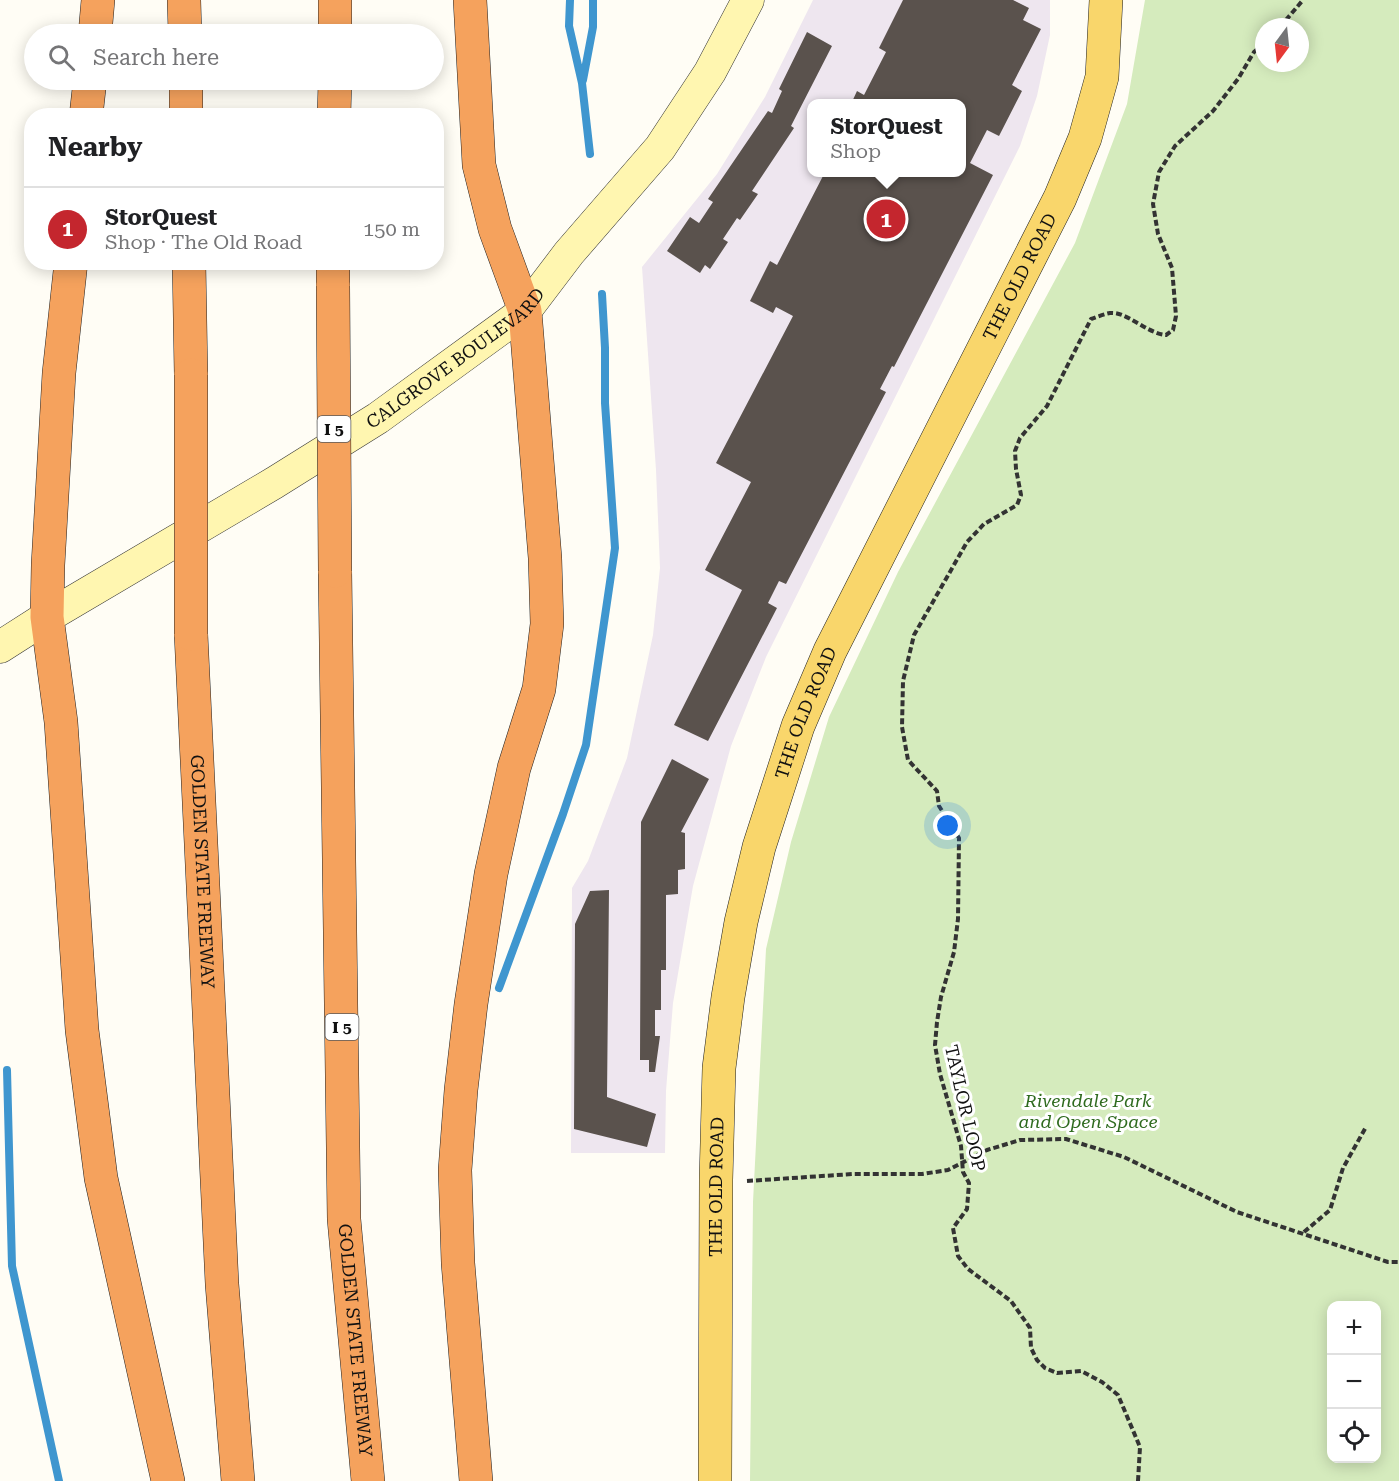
<!DOCTYPE html>
<html lang="en">
<head>
<meta charset="utf-8">
<style>
  :root { --surface:#fff; --page:#f6f6f6; --text:#202124; --muted:#757577; --line:#e0e0e0; --accent:#c4262e }
  body { margin:0; font-family:"Roboto Serif",serif; background:var(--page); color:var(--text) }
  .controls { position:absolute; right:18px; bottom:18px; display:grid; overflow:hidden; border-radius:12px; box-shadow:0 3px 15px #0003 }
  .controls button { width:54px; height:54px; display:grid; place-items:center; padding:0; border:0; border-bottom:2px solid var(--line); background:var(--surface); color:var(--text); font:30px sans-serif }
  .compass { position:absolute; left:1255px; top:18px; width:54px; height:54px; border-radius:50%; background:var(--surface); box-shadow:0 3px 15px #0003; rotate:195deg }
  .you { position:absolute; left:948px; top:826px; width:21px; height:21px; margin:-15px; border:4px solid #fff; border-radius:50%; background:#1a73e8; box-shadow:0 0 0 9px #1a73e833 }
  .badge { display:grid; place-items:center; width:39px; height:39px; border-radius:50%; background:var(--accent); color:#fff; font-size:20px; font-weight:700 }
  .pin { position:absolute; translate:-50% -50%; border:3px solid #fff; box-shadow:0 2px 6px #0006 }
  .popup { position:absolute; left:807px; top:99px; width:159px; height:78px; box-sizing:border-box; display:grid; place-content:center; border-radius:12px; background:var(--surface); filter:drop-shadow(0 2px 4px #0005); font-size:20px; white-space:nowrap; color:var(--muted) }
  .popup b { font-size:22px; color:var(--text) }
  .popup::after { content:''; position:absolute; left:50%; top:100%; margin-left:-12px; border:12px solid transparent; border-top-color:var(--surface) }
  .list { margin:0; padding:0; list-style:none }
  h2 { display:flex; justify-content:space-between; align-items:center; height:78px; margin:0; padding:0 24px; font-size:26px }
  h2 small { font-size:20px; font-weight:400; color:var(--muted) }
  .list li { display:grid; grid-template-columns:39px 1fr auto; gap:18px; align-items:center; box-sizing:border-box; height:84px; padding:0 24px; border-top:2px solid var(--line) }
  .list b { display:block; font-size:22px; white-space:nowrap }
  .list p { margin:0; font-size:20px; white-space:nowrap; color:var(--muted) }
  .list em { font-size:20px; font-style:normal; color:var(--muted) }
  .icon { flex:none; width:33px; height:33px; fill:none; stroke:currentColor; stroke-width:2; stroke-linecap:round; stroke-linejoin:round }
  .map { position:relative; flex:none; width:1399px; height:1481px; overflow:hidden }
  .search { position:absolute; background:var(--surface); box-shadow:0 3px 15px #0003; left:24px; top:24px; width:420px; height:66px; display:flex; align-items:center; gap:15px; box-sizing:border-box; padding:0 21px; border-radius:33px; color:var(--muted); font-size:22px }
  .panel { position:absolute; background:var(--surface); box-shadow:0 3px 15px #0003; left:24px; top:108px; width:420px; height:162px; border-radius:24px }
  .map>svg:first-child { display:block }
  .industrial { fill:#eee6ef; fill-rule:evenodd }
  .green { fill:#d5ebbd; fill-rule:evenodd }
  .lines { fill:none; stroke-linecap:round; stroke-linejoin:round }
  .stream { stroke:#3f96cf; stroke-width:8 }
  .building { fill:#5a524d }
  .secondary-casing { stroke:#333; stroke-width:33 }
  .primary-casing { stroke:#222; stroke-width:34 }
  .highway-casing { stroke:#222; stroke-width:34 }
  .path { stroke:#333; stroke-width:4; stroke-dasharray:6 3; stroke-linecap:butt }
  .secondary { stroke:#fff6b0; stroke-width:32 }
  .primary { stroke:#f9d66b; stroke-width:33 }
  .highway { stroke:#f5a25d; stroke-width:33 }
  .highway-bridge-casing { stroke:#222; stroke-width:34; stroke-linecap:butt }
  .highway-bridge { stroke:#f5a25d; stroke-width:33 }
  .labels { text-anchor:middle; stroke-width:6; stroke-linejoin:round; paint-order:stroke }
  .shield { fill:#fff; stroke:#585858; stroke-width:1.5 }
  .shield-label { font-size:16px; font-weight:bold; fill:#111 }
  .street-label { font-size:18px; fill:#111; stroke:#fff }
  .park-label { font-size:18px; font-style:italic; fill:#2f6b1f; stroke:#fff }
</style>
</head>
<body>
<div class="map">
<svg width="1399" height="1481" viewBox="0 0 1399 1481">
  <rect width="100%" height="100%" fill="#fffdf5"/>
  <path class="industrial" d="M813,0H1050V35L1037,96L1020,146L766,657L731,746L693,886L673,1003L666,1091L665,1153H571L572,888L588,861L627,758L653,635L660,568L656,470L642,267L717,174L765,97ZM811,104H961V172H811Z"/>
  <path class="green" d="M1145,0H1399V1481H750L753,1202L766,949L791,842L829,717L898,572L1075,243L1127,104ZM1264,27H1300V63H1264ZM1332,1306H1376V1458H1332Z"/>
  <g class="lines">
    <path class="stream" d="M570,0L569,26L582,83L590,154
      M583,80L593,27V0
      M499,988L563,814L586,745L615,548L605,403V348L602,294
      M7,1070L12,1266L59,1481"/>
  </g>
  <path class="building" d="M903,0H1013L1029,8L1023,20L1041,29L1012,85L1022,91L999,136L987,130L970,163L993,175L894,367L892,366L880,389L886,392L786,584L779,581L768,603L777,608L708,741L674,725L742,590L705,570L751,482L716,463L793,316L776,307L773,313L750,301L770,261L777,265L823,176L817,172H961V104H851L857,91L864,95L886,52L879,48Z
    M807,32L832,46L791,126L794,128L752,191L758,194L740,220L737,218L723,239L728,242L710,269L705,265L700,273L667,251L690,217L699,223L713,202L708,199L768,111L772,113L782,91L779,89Z
    M672,759L709,779L681,832L685,833V869L678,870V894L666,895V970H661V1010H655V1036H660L655,1072H649V1060H640L641,822Z
    M609,890L607,1097L656,1114L647,1147L574,1129L575,924L590,891Z"/>
  <g class="lines">
    <g class="secondary-casing">
      <g id="secondary">
        <path id="s1" d="M0,647L47,617L274,483L378,418L525,311L569,253L660,148L710,72L748,0"/>
      </g>
    </g>
    <g class="primary-casing">
      <g id="primary">
        <path id="s2" d="M715,1481L716,1180L719,1068L728,997L741,922L759,847L798,726L830,651L1060,198L1085,138L1102,77L1106,0"/>
      </g>
    </g>
    <g class="highway-casing">
      <g id="highway">
        <path d="M184,0L185,34"/>
        <path d="M470,0L479,165L495,229L525,311L545,558L547,624L539,689L514,768L491,874L471,1004L461,1090L455,1170L458,1263L476,1481"/>
        <path d="M95,34L98,0"/>
        <path d="M335,34V0"/>
        <path d="M186,80V116"/>
        <path d="M86,116L90,80"/>
        <path d="M334,116L335,80"/>
        <path d="M71,262L59,373L48,565L47,617L61,722L82,1030L101,1178L168,1481"/>
        <path d="M189,262L191,375"/>
        <path d="M333,286V262"/>
        <path id="s3" d="M335,571L344,1219L368,1481"/>
        <path id="s4" d="M191,634L222,1284L238,1481"/>
      </g>
    </g>
    <path class="path" d="M1280,27L1303,0
      M747,1181L853,1174H922L948,1170L987,1150L1020,1140L1066,1139L1124,1157L1237,1212L1388,1262H1399
      M1304,1232L1330,1210L1343,1168L1366,1127
      M1138,1481L1140,1447L1118,1395L1102,1382L1081,1371L1057,1373L1045,1368L1037,1360L1031,1348L1030,1328L1011,1301L968,1269L958,1256L953,1228L967,1209L969,1183L963,1172L961,1146L940,1074L935,1045L937,1022L941,997L954,952L958,919L959,838L939,806L937,791L908,760L902,727L903,681L914,635L967,542L984,524L1017,505L1021,495L1016,469L1015,451L1020,438L1047,406L1091,319C1097,317 1104,314 1110,313C1126,311 1148,334 1166,335L1173,330L1176,316L1172,268L1158,234L1153,204L1159,172L1175,146L1213,111L1238,79L1254,52L1264,43"/>
    <use href="#secondary" class="secondary"/>
    <use href="#primary" class="primary"/>
    <use href="#highway" class="highway"/>
    <g class="highway-bridge-casing">
      <path id="highway-bridge" d="M333,286L335,571
        M191,634V375"/>
    </g>
    <use href="#highway-bridge" class="highway-bridge"/>
  </g>
  <g class="labels">
    <g class="shield">
      <rect x="317.5" y="416" width="33" height="26" rx="4.5"/>
      <rect x="325.5" y="1014" width="33" height="26" rx="4.5"/>
    </g>
    <g class="shield-label">
      <text x="334" y="435">I 5</text>
      <text x="342" y="1033">I 5</text>
    </g>
    <g class="street-label">
      <text dy="6" stroke="none"><textPath href="#s2" startOffset="1266">THE OLD ROAD</textPath></text>
      <text dy="6" stroke="none"><textPath href="#s1" startOffset="540">CALGROVE BOULEVARD</textPath></text>
      <text dy="6" stroke="none"><textPath href="#s2" startOffset="780">THE OLD ROAD</textPath></text>
      <text dy="6" stroke="none"><textPath href="#s4" startOffset="238">GOLDEN STATE FREEWAY</textPath></text>
      <text transform="translate(965 1108) rotate(77)" y="6">TAYLOR LOOP</text>
      <text dy="6" stroke="none"><textPath href="#s2" startOffset="294">THE OLD ROAD</textPath></text>
      <text dy="6" stroke="none"><textPath href="#s3" startOffset="770">GOLDEN STATE FREEWAY</textPath></text>
    </g>
    <g class="park-label">
      <text x="1088" y="1107">Rivendale Park<tspan x="1088" dy="21">and Open Space</tspan></text>
    </g>
  </g>
</svg>
<div class="controls">
<button>+</button>
<button>−</button>
<button><svg class="icon" aria-label="locate" viewBox="0 0 24 24"><circle cx="12" cy="12" r="6"/><path d="M12 2v4M12 18v4M2 12h4M18 12h4"/></svg></button>
</div>
<svg class="compass" viewBox="-18 -18 36 36"><path d="M0-13l5 13h-10z" fill="#e53935"/><path d="M0 13l5-13h-10z" fill="#757577"/></svg>
<div class="you"></div>
<div class="pin badge" style="left:886px;top:219px">1</div>
<div class="popup"><b>StorQuest</b>Shop</div>
<div class="search"><svg class="icon" aria-label="search" viewBox="0 0 24 24"><circle cx="10" cy="10" r="6"/><path d="M15 15l6 6"/></svg>Search here</div>
<section class="panel">
<h2>Nearby<small></small></h2>
<ul class="list">
<li><span class="badge">1</span><div><b>StorQuest</b><p>Shop · The Old Road</p></div><em>150 m</em></li>
</ul>
</section>
</div>
</body>
</html>
